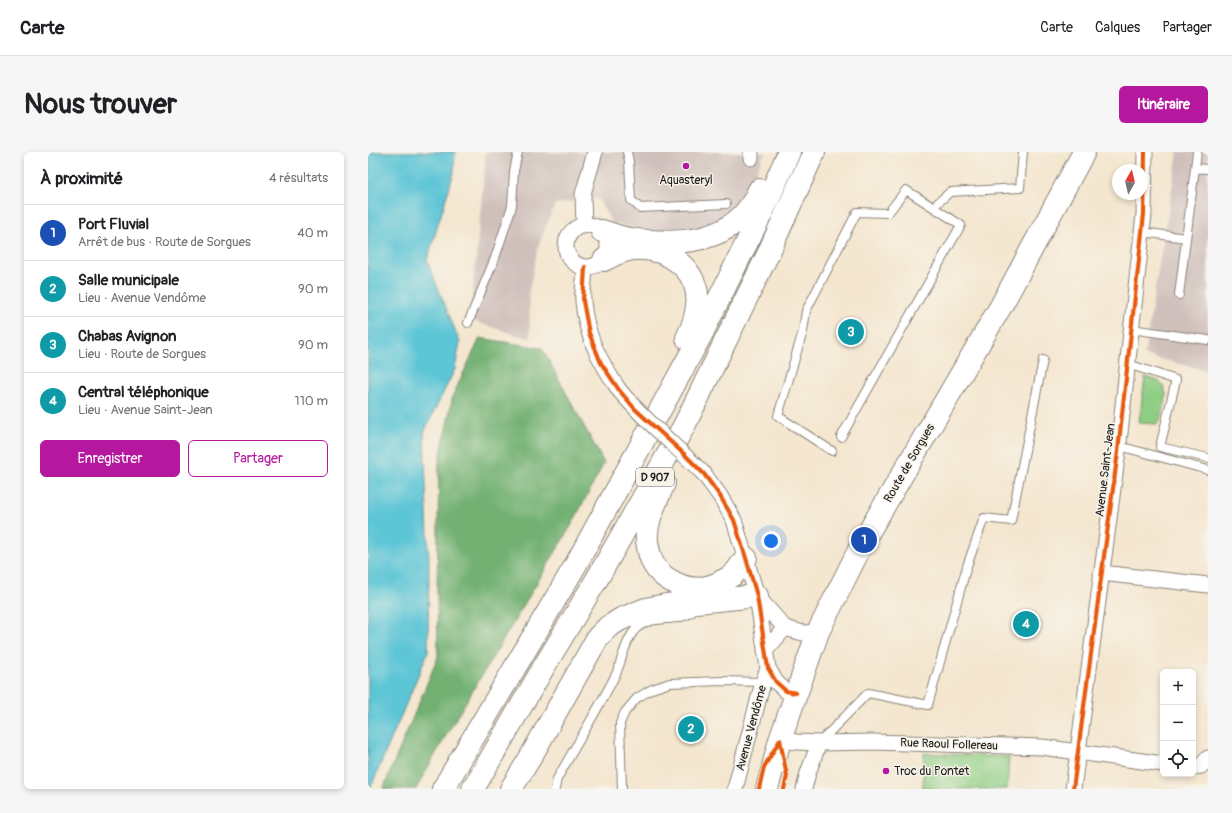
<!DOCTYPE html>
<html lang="fr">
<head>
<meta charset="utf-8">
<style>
  :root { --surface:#fff; --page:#f6f6f6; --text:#202124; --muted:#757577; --line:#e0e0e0; --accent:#b5179e }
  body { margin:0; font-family:Pangolin,sans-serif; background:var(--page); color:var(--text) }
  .controls { position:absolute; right:12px; bottom:12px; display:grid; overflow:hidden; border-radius:6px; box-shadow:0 2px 6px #0003 }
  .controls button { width:36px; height:36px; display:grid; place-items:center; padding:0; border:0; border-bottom:1px solid var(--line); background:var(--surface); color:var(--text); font:20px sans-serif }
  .compass { position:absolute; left:744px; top:12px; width:36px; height:36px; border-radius:50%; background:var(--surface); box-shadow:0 2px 6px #0003; rotate:8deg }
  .you { position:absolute; left:403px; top:389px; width:14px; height:14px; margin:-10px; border:3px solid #fff; border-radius:50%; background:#1a73e8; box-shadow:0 0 0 6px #1a73e833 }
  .badge { display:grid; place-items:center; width:26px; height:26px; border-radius:50%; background:var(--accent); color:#fff; font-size:13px; font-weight:700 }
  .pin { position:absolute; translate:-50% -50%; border:2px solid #fff; box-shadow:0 1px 4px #0006 }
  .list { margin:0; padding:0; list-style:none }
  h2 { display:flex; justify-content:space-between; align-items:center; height:52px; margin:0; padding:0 16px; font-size:17px }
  h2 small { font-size:13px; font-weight:400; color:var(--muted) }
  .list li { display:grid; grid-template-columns:26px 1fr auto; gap:12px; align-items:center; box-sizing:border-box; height:56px; padding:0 16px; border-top:1px solid var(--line) }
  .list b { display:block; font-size:15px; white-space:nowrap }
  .list p { margin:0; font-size:13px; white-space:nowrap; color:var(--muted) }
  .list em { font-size:13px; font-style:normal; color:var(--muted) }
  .actions { display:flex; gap:8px; padding:12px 16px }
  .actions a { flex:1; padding:9px 0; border:1px solid var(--accent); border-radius:6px; text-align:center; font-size:14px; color:var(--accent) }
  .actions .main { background:var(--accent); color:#fff }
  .icon { flex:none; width:22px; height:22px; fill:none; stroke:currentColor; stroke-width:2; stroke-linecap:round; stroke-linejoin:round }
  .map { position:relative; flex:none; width:840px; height:637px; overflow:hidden; border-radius:6px }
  header { display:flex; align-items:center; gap:24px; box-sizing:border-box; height:56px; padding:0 20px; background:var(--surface); border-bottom:1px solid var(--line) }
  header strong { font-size:19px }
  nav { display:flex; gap:22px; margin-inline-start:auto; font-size:14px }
  .intro { display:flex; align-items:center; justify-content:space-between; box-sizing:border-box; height:96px; padding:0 24px }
  h1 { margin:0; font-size:28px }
  .button { padding:10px 18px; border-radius:6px; background:var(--accent); color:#fff; font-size:14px; font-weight:700 }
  main { display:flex; gap:24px; padding:0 24px }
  aside { flex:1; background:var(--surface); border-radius:6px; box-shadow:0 2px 6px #0003 }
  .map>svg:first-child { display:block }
  .industrial { fill:#d0c0bc }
  .green { fill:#8ece84; stroke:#557550 }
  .forest { fill:#72b172; stroke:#476647 }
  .water { fill:#5bc5d6; stroke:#3c7079 }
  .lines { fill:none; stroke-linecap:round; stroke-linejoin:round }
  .service-casing { stroke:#888176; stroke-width:10 }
  .minor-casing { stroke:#888176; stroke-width:17 }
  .primary-casing { stroke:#888176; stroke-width:24 }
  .trunk-casing { stroke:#888176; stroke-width:24 }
  .service { stroke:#fff; stroke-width:8 }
  .minor { stroke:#fff; stroke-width:15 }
  .primary { stroke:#fff; stroke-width:22 }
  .trunk { stroke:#fff; stroke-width:22 }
  .minor-bridge-casing { stroke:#888176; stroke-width:17; stroke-linecap:butt }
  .minor-bridge { stroke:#fff; stroke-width:15 }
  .cycleway-casing { stroke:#f7f3e8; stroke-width:6 }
  .cycleway { stroke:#e8590c; stroke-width:4 }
  .poi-dot { fill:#b5179e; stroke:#f7f3e8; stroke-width:1.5 }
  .labels { text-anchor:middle; stroke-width:3; stroke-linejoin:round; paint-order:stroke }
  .shield { fill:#f7f3e8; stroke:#5e5c59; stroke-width:1 }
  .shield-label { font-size:11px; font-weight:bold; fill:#1c1c1c }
  .poi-label { font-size:12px; fill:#1c1c1c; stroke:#f7f3e8 }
  .street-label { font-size:12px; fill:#1c1c1c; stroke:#f7f3e8 }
</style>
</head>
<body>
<header>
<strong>Carte</strong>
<nav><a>Carte</a><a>Calques</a><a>Partager</a></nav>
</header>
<div class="intro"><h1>Nous trouver</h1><a class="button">Itinéraire</a></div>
<main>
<aside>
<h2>À proximité<small>4 résultats</small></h2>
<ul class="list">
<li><span class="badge" style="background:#1a4fb4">1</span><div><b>Port Fluvial</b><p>Arrêt de bus · Route de Sorgues</p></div><em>40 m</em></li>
<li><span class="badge" style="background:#0f9aa8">2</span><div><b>Salle municipale</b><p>Lieu · Avenue Vendôme</p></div><em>90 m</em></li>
<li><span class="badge" style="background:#0f9aa8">3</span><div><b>Chabas Avignon</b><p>Lieu · Route de Sorgues</p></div><em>90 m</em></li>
<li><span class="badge" style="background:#0f9aa8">4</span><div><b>Central téléphonique</b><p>Lieu · Avenue Saint-Jean</p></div><em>110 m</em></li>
</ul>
<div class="actions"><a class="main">Enregistrer</a><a>Partager</a></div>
</aside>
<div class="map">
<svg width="840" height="637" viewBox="0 0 840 637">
  <rect width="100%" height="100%" fill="#f7f3e8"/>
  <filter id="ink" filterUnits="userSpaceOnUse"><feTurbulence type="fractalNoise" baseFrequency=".025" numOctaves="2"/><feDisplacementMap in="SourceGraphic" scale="8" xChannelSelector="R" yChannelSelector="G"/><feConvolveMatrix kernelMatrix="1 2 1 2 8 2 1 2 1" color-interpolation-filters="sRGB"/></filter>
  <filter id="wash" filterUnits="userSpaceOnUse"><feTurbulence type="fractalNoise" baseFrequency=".012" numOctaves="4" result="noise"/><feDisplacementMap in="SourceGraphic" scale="16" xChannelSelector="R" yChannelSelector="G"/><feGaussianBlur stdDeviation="0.9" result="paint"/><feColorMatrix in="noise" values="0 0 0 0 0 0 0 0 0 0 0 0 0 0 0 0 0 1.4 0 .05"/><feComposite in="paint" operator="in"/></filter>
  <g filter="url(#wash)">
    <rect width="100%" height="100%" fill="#f4e6cf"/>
    <path class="industrial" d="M118,0H397L375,48L371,54L330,79H284L244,71L230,46L187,52L170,95L161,138L162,187L102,168Z
      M810,0H840V219L776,203Z"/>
    <path class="green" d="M777,225L791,229C794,233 798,238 798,244C798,250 794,266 790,272L771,271Z
      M556,601L641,605L639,637H555Z"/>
    <path class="forest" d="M112,186L174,196L236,311L203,374L80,580L48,637H15L70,505L69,439L71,311L85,243Z"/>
    <path class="water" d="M0,0H87L86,20L59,109L92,190L87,217L56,280L61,410L60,500L2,637H0Z"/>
  </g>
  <g filter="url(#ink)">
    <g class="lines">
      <g class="service-casing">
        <path id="service" d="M259,0L261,9L263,48L272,56L358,52
          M827,16L840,17
          M565,55L582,40L652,36L655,0
          M774,80L818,86
          M811,143L829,0
          M100,171L127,106L144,54L146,19L150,0
          M763,177L840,188
          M760,212L808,228L792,295L840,306
          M751,294L840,318
          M464,299L410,264L435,179L438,159L489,60L520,61L538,38L593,73L473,285
          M452,590L500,541L560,553L599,414L616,366L643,369L675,208
          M187,637L189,627C208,593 229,559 247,524C254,510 256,491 266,479C282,461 306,472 323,461C325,459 327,457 329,455
          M254,637L252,571L257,560L269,546L284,537L302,531L353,529L395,530"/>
      </g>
      <g class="minor-casing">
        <path id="minor" d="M383,0V6
          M198 94a21 21 0 1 1 42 0a21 21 0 1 1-42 0Z
          M216,74L215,42L227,0
          M217,115C217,126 214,138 215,149C218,185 232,209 251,238
          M336,322L352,344L366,368L389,444L400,516L408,530L418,539L428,541
          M733,421L840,433
          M389,444L417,476L435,481L450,480
          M397,499L417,476
          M412,588L429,590L451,591L505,590L674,595L795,612
          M825,615L833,614L840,606
          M367,637L395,530L400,516
          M436,637L440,621L451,591
          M705,637L750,299L776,62L777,0"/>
      </g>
      <g class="primary-casing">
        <path id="primary" d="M399,637L412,588L450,480L496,388L633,154L716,0"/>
      </g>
      <g class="trunk-casing">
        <path id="trunk" d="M234,79C243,82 253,86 263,87C269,89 276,88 282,89C327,93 372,84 391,38
          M236,108C245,103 254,98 265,97C298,94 333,117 329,154C328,165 324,176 319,186
          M296,331C289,349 277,369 279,389C280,397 282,406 286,413C294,427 317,439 334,436C343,435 357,428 365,423C370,418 374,411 378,406
          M75,637L207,414L332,185L398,52L421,0
          M105,637L177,513L229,427L316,274L400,102L446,0
          M143,637L162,606L230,485L240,475L253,467L278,457L298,453L389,444"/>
      </g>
      <use href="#service" class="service"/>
      <use href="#minor" class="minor"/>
      <use href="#primary" class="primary"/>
      <use href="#trunk" class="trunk"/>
      <g class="minor-bridge-casing">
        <path id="minor-bridge" d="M251,238C277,269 308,294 336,322"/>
      </g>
      <use href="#minor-bridge" class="minor-bridge"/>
      <g class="cycleway-casing">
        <path id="cycleway" d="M217,115L215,149L221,181L233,211L251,238L267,257L316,302L336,322L352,344L366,368L378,406L389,444L400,516L408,530L418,539L428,541
          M412,588L419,624L416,637
          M391,637L396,615L412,588
          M705,637L750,299L776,62L777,0"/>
      </g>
      <use href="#cycleway" class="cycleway"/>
    </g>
  </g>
  <g class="poi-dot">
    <circle cx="318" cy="14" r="4"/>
    <circle cx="518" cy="619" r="4"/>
  </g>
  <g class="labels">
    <rect class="shield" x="268" y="316" width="38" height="18" rx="3"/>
    <g class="shield-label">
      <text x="287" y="329">D 907</text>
    </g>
    <g class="poi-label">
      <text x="318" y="32">Aquasteryl</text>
      <text x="526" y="623" text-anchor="start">Troc du Pontet</text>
    </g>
    <g class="street-label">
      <text transform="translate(541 311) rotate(-60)" y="4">Route de Sorgues</text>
      <text transform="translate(737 318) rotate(-83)" y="4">Avenue Saint-Jean</text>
      <text transform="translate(383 576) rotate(-75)" y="4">Avenue Vendôme</text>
      <text transform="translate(581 592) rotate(2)" y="4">Rue Raoul Follereau</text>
    </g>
  </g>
</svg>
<div class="controls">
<button>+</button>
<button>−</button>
<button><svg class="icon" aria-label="locate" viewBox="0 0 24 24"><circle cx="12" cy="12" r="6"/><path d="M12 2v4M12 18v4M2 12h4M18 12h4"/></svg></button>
</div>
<svg class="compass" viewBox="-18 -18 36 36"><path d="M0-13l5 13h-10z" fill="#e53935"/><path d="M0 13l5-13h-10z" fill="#757577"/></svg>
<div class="you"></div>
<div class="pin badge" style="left:496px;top:388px;background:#1a4fb4">1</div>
<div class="pin badge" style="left:323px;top:577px;background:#0f9aa8">2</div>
<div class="pin badge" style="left:483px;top:180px;background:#0f9aa8">3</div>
<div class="pin badge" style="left:658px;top:472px;background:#0f9aa8">4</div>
</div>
</main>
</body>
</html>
